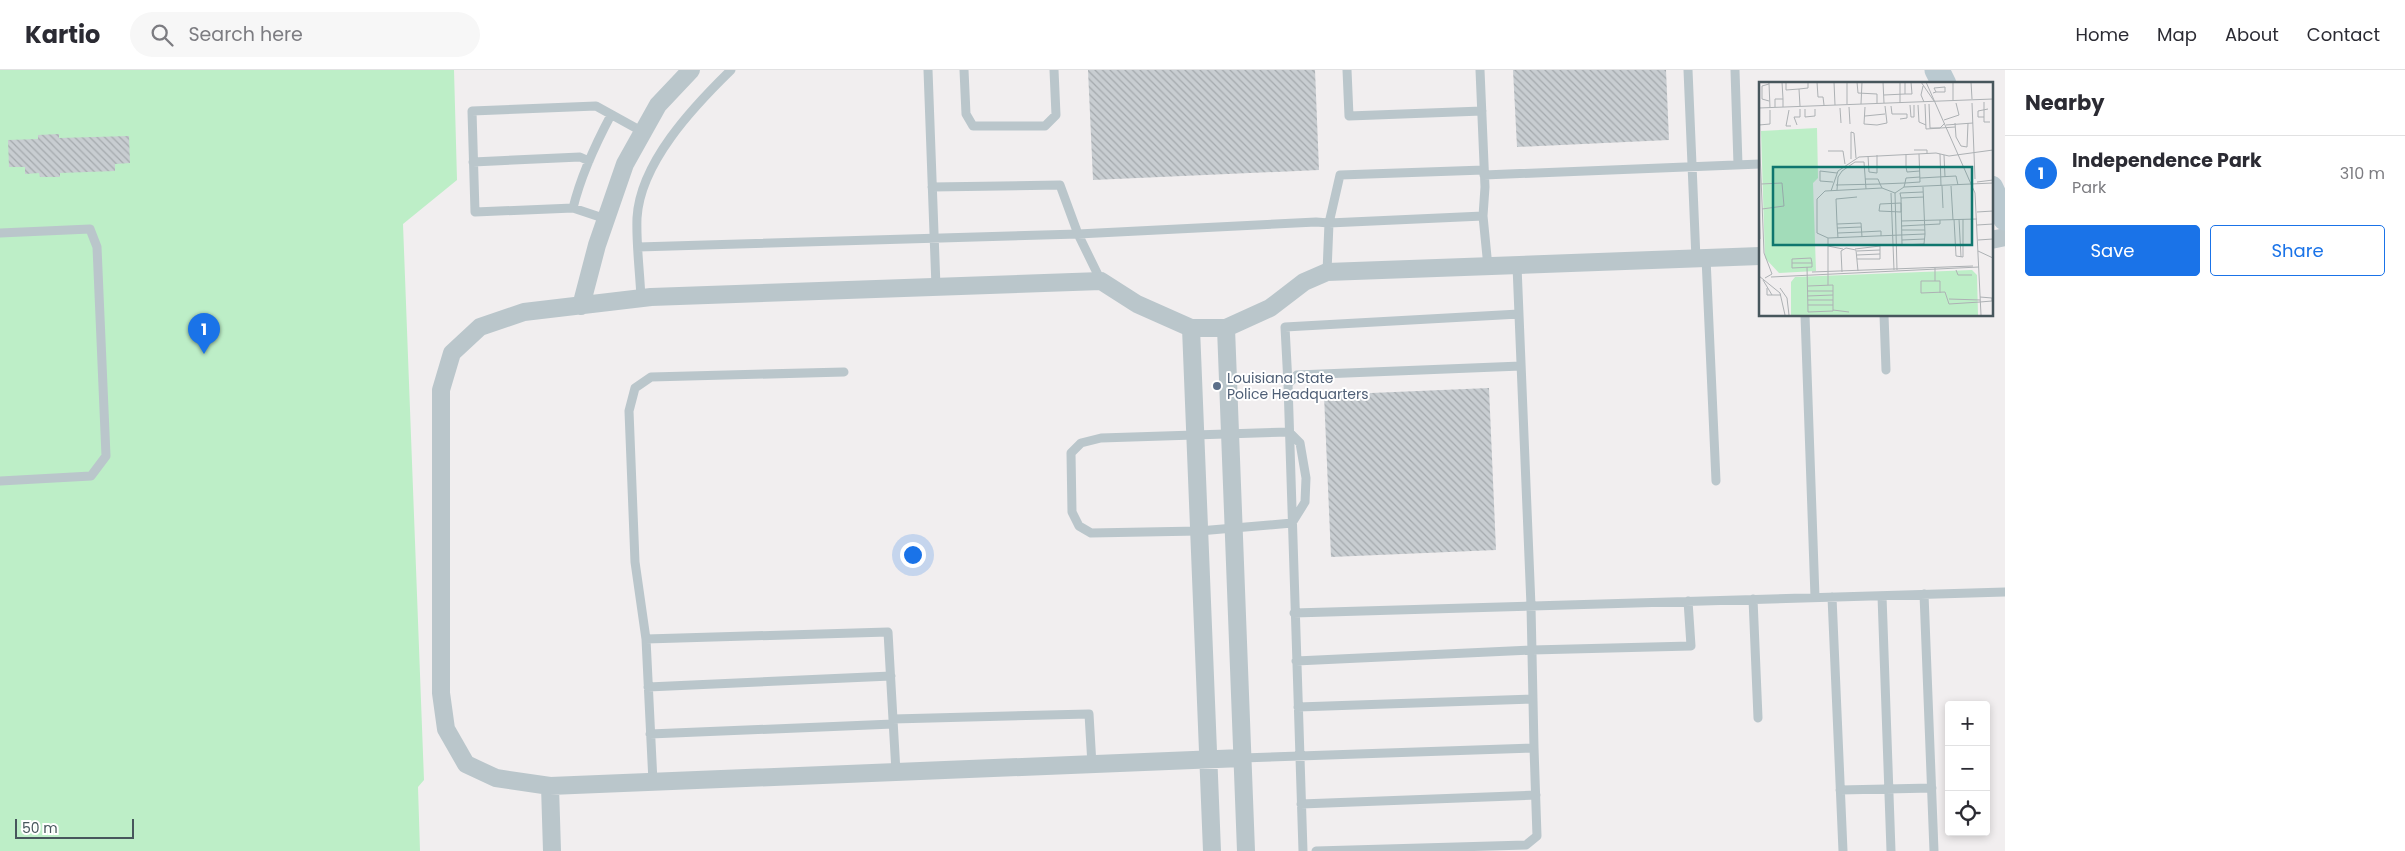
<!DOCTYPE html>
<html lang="en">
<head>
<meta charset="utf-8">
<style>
  :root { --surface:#fff; --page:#f7f7f7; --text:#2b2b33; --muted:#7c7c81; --line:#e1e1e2; --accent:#1a73e8 }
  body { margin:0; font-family:Poppins,sans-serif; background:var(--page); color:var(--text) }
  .controls { position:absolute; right:15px; bottom:15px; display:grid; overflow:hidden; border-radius:5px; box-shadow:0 2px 8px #0003 }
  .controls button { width:45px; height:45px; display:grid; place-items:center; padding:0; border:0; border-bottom:1px solid var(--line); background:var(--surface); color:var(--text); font:25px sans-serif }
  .scale { position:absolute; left:15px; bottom:12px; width:119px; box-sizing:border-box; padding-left:5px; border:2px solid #47565c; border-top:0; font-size:14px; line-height:18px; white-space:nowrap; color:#47565c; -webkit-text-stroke:4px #fff; paint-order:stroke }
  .you { position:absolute; left:912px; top:484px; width:18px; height:18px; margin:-12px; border:4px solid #fff; border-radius:50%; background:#1a73e8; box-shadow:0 0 0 8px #1a73e833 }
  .badge { display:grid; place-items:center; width:32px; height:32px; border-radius:50%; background:var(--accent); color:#fff; font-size:16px; font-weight:700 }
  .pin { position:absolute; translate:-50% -41px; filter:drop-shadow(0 1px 2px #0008) }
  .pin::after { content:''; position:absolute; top:26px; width:18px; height:15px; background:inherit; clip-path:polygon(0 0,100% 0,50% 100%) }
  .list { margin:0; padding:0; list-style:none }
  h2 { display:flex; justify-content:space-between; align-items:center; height:65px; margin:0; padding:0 20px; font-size:21px }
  h2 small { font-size:16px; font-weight:400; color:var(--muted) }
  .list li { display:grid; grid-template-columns:32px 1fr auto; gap:15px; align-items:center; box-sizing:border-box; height:75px; padding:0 20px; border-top:1px solid var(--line) }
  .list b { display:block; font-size:19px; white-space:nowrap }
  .list p { margin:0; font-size:16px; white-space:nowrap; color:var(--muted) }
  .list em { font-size:16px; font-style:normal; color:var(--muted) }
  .actions { display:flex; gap:10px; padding:15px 20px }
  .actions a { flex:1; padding:11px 0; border:1px solid var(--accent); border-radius:5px; text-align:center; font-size:18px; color:var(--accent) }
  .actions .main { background:var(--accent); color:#fff }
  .icon { flex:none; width:28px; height:28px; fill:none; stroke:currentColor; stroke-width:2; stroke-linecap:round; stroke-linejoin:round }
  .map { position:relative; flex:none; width:2005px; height:781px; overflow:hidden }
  header { display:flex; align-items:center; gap:30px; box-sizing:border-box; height:70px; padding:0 25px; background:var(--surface); border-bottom:1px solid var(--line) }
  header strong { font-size:24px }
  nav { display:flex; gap:28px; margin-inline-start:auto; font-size:18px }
  .search { width:350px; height:45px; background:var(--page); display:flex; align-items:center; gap:12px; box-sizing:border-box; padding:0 18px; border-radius:28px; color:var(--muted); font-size:19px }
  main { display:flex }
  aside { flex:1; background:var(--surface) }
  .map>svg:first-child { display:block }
  .park { fill:#bdeec7 }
  .building { fill:url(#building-back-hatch) }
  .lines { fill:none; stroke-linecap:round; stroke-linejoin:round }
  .lane { stroke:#bac6cb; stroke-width:9 }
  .street { stroke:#bac6cb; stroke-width:18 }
  .secondary { stroke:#bac9d0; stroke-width:25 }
  .service-dot { fill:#5c6f8a; stroke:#fff; stroke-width:2 }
  .labels { text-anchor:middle; stroke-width:4; stroke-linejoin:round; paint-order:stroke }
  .service-label { font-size:14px; fill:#4e5e75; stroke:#fff; text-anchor:start }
  .inset-road { fill:none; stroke:#adb1b4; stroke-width:1 }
  .view { fill:#0f766e; fill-opacity:0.15; stroke:#0f766e; stroke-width:2.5 }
  .inset-edge { fill:none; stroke:#47565c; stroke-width:2.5 }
</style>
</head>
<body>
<header>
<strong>Kartio</strong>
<div class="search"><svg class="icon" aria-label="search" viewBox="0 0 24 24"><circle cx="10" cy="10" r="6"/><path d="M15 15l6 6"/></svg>Search here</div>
<nav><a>Home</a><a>Map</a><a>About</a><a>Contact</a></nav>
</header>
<main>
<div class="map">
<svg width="2005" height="781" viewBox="0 0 2005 781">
  <defs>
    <pattern id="building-back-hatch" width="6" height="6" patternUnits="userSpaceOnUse" patternTransform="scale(1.25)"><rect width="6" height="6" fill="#c8cdd1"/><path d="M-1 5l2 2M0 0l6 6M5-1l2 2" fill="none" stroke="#a4a9ad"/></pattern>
  </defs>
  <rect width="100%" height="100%" fill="#f1eeef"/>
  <path class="park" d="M0,0H454L457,110L403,154L424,710L418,717L420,781H0Z"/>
  <path class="building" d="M1088,0H1315L1319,100L1093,110Z
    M1513,0H1666L1669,70L1517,77Z
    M59,64V68L129,66L130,93L115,94V101L60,103V107H40L39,103L25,104V97H9L8,70L38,69V65Z
    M1489,318L1496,480L1331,487L1324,325Z"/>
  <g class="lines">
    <path class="lane" d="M928,0L936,217
      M964,0L966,44L973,56H1045L1056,45L1054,0
      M1347,0L1349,46L1482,41
      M1480,0L1485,117L1483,146L1329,153L1340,105L1484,100
      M1688,0L1696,189
      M1735,0L1738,95
      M473,92L580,87L589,91
      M1484,105L1760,94
      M573,138C581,105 595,75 611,45
      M1483,146L1488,197
      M606,149L573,138L475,142L472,41L596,36L643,62
      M0,163L90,159L97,177L106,386L91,406L0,411
      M638,177L1078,164L1060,115L932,117
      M1706,188L1716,411
      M1101,211L1078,164L1316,152L1329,153L1327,202
      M641,229C640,202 636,175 637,148C640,93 693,37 731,0
      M1805,245L1815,527
      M1884,245L1886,300
      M1288,314L1285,257L1519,244
      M1289,362L1300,373L1306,408L1305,432L1292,453L1199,461L1091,463L1079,456L1072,442L1071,383L1081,373L1101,368Z
      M1924,524L1934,781
      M1882,526L1891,781
      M1832,527L1843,781
      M1753,529L1758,648
      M1294,543L2005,522
      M646,569L635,492L629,341L635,318L651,307L844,302
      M1296,591L1532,580L1691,576L1688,531
      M648,617L891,606
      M1298,637L1533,629
      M893,649L1089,644L1092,695
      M650,664L893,654
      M1242,688L1534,678L1531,536L1517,196
      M653,712L646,569L888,562L896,702
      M1840,720L1932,718
      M1301,734L1536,725
      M1303,781L1288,314L1297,305L1521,296
      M1316,781L1526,775L1537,766L1534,678"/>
    <path class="street" d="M1991,170L2005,167
      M581,236L597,175L625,94L658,35L691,0
      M1191,258L1212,781
      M1226,258L1246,781
      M1242,688L550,716L496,708L466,694L446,659L441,623V320L452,283L480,257L524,242L651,227L1101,211L1137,234L1191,258H1226L1270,238L1304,212L1327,202L1760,186
      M550,716L552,781"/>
    <path class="secondary" d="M1937,0L1944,14
      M1991,118L2005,148"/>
  </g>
  <circle class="service-dot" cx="1217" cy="316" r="5"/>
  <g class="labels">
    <g class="service-label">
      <text x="1227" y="313">Louisiana State<tspan x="1227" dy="16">Police Headquarters</tspan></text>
    </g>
  </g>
  <g transform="translate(1759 12)">
    <rect width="234" height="234" fill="#f1eeef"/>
    <path d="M58,46L59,96L54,101L57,189L20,191L6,176L2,49ZM213,188L218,193L219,233H32V200L36,195Z" fill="#bdeec7"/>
    <path class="inset-road" d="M23,0L24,17M27,0V8L40,7L41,24M58,0L59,15H64L65,23M75,0L76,23M88,0V22M98,0L99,11L118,12V21M124,0L125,21M141,0V21M162,0L175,19M167,0L216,111L222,233M194,0V18M212,0L213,17M10,1L11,26M10,2L3,4V17L10,19M164,4L162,13L165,20M40,7L49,6V0M174,11L177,10L175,6L186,5V10H177M146,12H153L152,0M125,13L146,12V0M225,20V40H231M213,21L216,97M102,22L103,0M166,22L167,47L196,45M170,22L171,46H181L186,41M151,23L152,35H155V23M159,23L160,40L167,43M132,24L133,32H148V36L141,37M16,25V17H24V25M90,25L91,42M106,25L105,42L118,43L128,41L126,24M0,26L234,17M81,26L82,41M46,27V35L56,34V27M30,28L27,44H32M106,34L126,32M225,35H219V29L229,27M185,38L200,33L197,21M196,41L197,55L202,64L208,65L209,41M0,43L11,42V28M38,43L35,35H41V27M187,43L214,41M0,45L5,171L13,192L6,196M155,68H168V72M69,69H84L86,82M147,72V85H161M181,72L182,104M185,73L186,95M109,74L110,90L118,91V73M92,77V50L95,51L97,76M147,85L148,90L161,89M161,96L197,94L199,103M106,97H119L121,102M74,100L61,99V89L78,91M218,100L234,98M146,101L161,100L160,72M146,101L147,96L161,95M2,102L23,101L25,124L3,127M77,103L121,102M183,104L184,126M192,104L194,138M164,105L166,152L69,156L58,151V117L66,109L123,106L136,111L145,105L234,101M123,106L121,102L146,101L145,105M78,108L79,95L83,89L96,80H105L107,107M72,109L79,89L100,75L177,71L190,74L234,68M132,111L135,188M136,111L138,188M0,115L1,157M165,115L142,116L143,163L165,162L166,152M142,116L141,111L164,110M142,121V130L120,129L121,122ZM218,130L234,129M195,137L197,174L204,175V137M200,137L202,175M142,139L218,137M78,142L77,117L98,115M218,143L234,142M142,144L181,142V138M78,146L102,145M143,148H166M103,150L122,149V154M79,151L103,150M69,156V203M79,156L78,142L102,141L103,155M143,158L166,157M219,158L234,157M69,164L84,167M96,167L121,164V172M98,169L121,168M219,169L234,176M98,173L121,172V177M52,176L53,181H33V177ZM98,177H121M33,181V186L53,185V181M48,185L49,230L74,229V203L49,204M176,186V199H162V211L186,210L190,222L221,220M197,188L199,193H213M53,190L214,184M83,190L82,169L87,166L97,168L99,189M0,194L21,211L26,233M12,195L220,185M4,198L13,213M176,199H181V211M8,206V213H22M21,206L28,216L30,233M48,209H74M48,214L74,213M221,215L233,216V219L221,220M190,217L221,218M49,218H74M49,223H74M74,228L90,230"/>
    <path class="view" d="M14,85H213V163H14Z"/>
    <rect width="234" height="234" class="inset-edge"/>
  </g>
</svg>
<div class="controls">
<button>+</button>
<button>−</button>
<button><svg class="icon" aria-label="locate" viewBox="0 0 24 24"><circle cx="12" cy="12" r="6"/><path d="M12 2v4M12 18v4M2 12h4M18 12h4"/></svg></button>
</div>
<div class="scale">50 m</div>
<div class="you"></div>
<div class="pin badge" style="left:204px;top:284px">1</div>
</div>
<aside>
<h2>Nearby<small></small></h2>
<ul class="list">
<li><span class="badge">1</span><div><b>Independence Park</b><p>Park</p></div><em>310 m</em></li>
</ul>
<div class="actions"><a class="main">Save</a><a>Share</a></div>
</aside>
</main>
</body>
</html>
